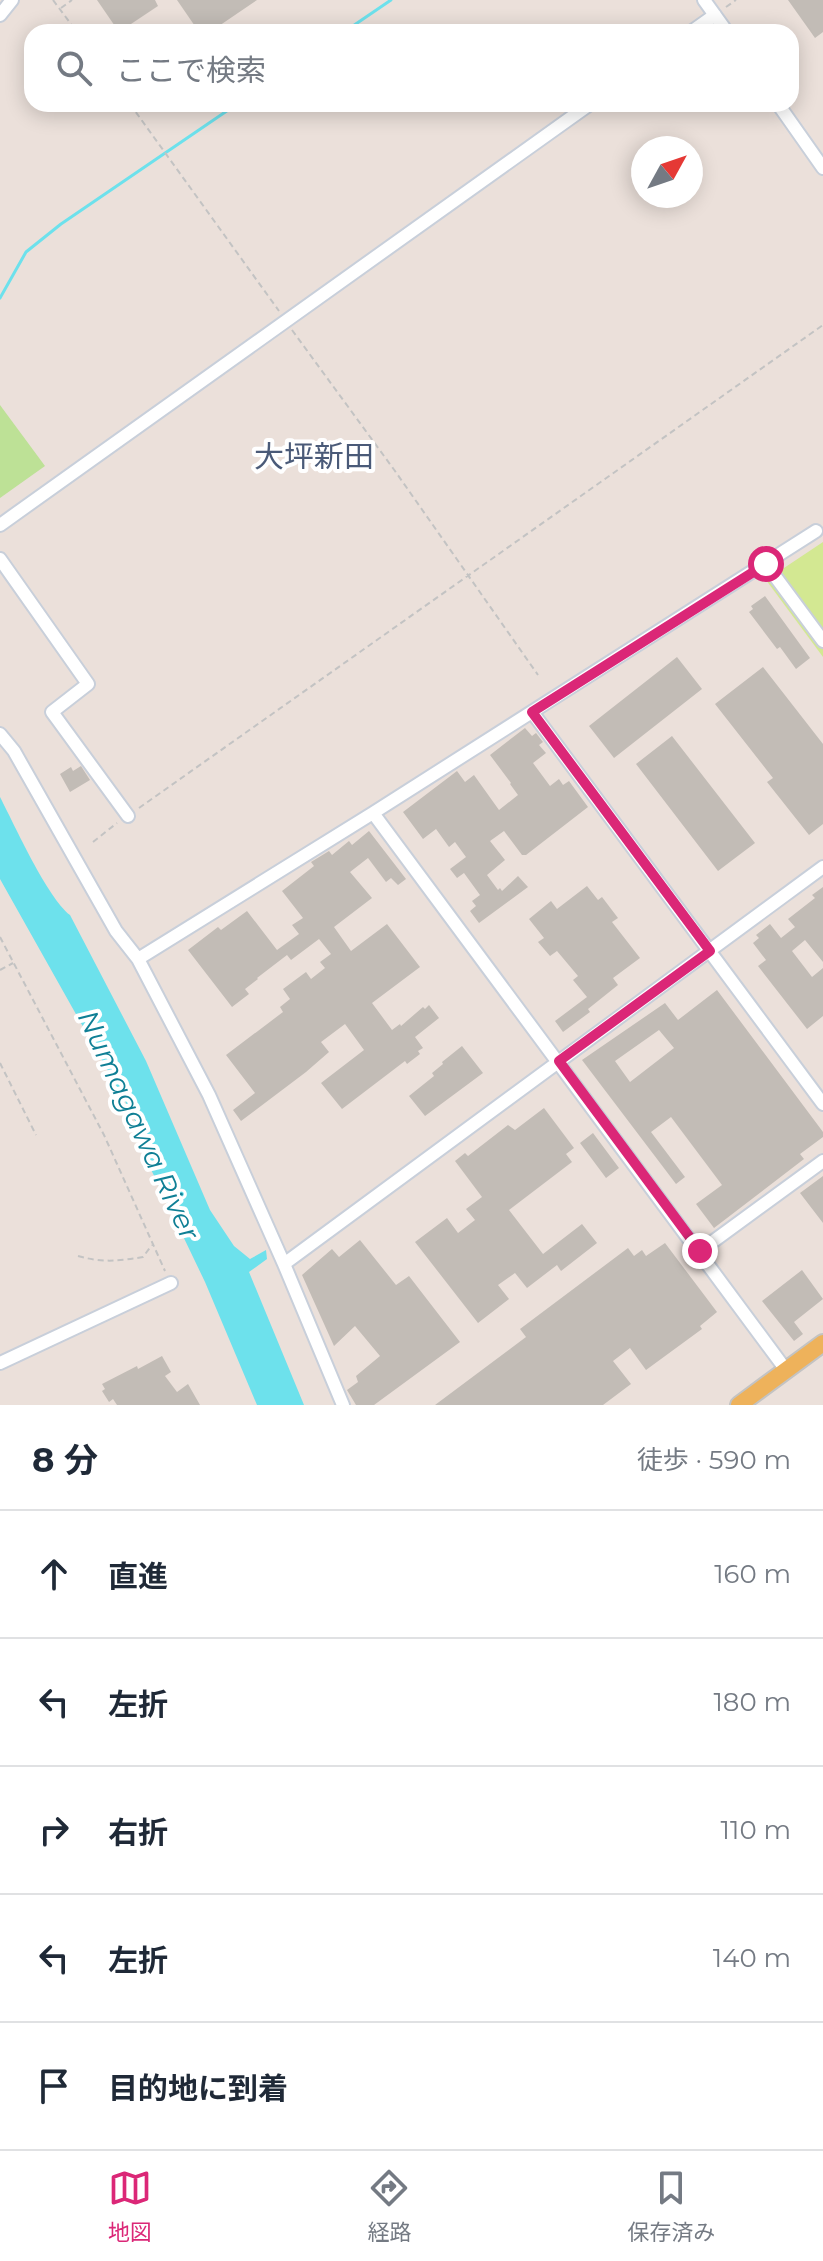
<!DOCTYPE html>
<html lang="ja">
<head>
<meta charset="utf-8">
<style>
  :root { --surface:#fff; --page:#f2f2f3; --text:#1f2937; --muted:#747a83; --line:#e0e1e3; --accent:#db2777 }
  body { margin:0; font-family:Montserrat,"Noto Sans JP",sans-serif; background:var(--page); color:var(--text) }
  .compass { position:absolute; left:631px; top:136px; width:72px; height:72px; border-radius:50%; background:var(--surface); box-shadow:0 4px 20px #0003; rotate:50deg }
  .stop { position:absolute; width:24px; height:24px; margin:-18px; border:6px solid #db2777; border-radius:50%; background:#fff }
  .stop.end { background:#db2777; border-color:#fff; box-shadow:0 2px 8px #0008 }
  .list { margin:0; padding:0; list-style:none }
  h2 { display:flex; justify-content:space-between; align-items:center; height:104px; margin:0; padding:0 32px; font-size:34px }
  h2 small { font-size:26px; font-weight:400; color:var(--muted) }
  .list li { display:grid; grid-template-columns:52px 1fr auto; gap:24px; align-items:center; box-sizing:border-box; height:128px; padding:0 32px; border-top:2px solid var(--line) }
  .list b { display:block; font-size:30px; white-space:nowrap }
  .list em { font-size:26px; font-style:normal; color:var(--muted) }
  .icon { flex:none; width:44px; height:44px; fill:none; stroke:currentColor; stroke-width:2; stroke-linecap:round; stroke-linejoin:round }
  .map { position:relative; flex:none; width:823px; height:1405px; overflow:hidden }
  .search { position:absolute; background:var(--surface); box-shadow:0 4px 20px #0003; left:24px; right:24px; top:24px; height:88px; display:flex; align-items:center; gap:20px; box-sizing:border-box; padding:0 28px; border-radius:24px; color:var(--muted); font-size:30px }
  .sheet { height:744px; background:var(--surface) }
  nav { display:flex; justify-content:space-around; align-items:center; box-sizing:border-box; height:112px; border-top:2px solid var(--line); background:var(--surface); font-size:22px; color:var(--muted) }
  nav a { display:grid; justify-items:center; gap:4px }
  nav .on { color:var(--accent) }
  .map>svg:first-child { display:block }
  .green { fill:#bde196 }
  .pitch { fill:#d3e892 }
  .water { fill:#6de1ec }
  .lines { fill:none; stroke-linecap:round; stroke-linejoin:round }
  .stream { stroke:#6de1ec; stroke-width:3 }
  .building { fill:#c2bcb6; fill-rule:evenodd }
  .minor-casing { stroke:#c8cfda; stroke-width:16 }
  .major-casing { stroke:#c3c3c3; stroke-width:20 }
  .path { stroke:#c3c3c3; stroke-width:2; stroke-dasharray:6 4; stroke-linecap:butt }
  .minor { stroke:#fff; stroke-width:12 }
  .major { stroke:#eeb25b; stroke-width:16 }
  .route { stroke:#db2777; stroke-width:10 }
  .labels { text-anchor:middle; stroke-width:8; stroke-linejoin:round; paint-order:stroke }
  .water-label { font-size:28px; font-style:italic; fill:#0f7f95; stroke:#fff }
  .quarter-label { font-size:30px; fill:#4a5a78; stroke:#fff }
</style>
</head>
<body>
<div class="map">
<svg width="823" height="1405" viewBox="0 0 823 1405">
  <rect width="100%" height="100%" fill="#ebe0da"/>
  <path class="green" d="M0,405L45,466L0,498Z"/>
  <path class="pitch" d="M823,542V657L766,580Z"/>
  <path class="water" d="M0,797C15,826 47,897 70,915L146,1061L210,1210L234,1246L250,1259L266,1250L267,1259L249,1272L304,1405H257L205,1282L146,1159L148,1149L131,1112L0,879Z"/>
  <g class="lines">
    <path class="stream" d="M344,32L391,0
      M0,298L26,252L61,224L237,104"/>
  </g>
  <path class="building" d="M97,0H155L158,6L119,32Z
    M177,0H257L210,32H199Z
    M788,0H823V32L815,38Z
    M765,596L810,658L796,669L780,647L777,649L749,612L753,609L751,606Z
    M677,657L702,689L614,758L589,726Z
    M763,667L823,744V824L809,835L767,782L773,778L715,704Z
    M525,728L532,736L536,733L543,742L539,745L546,753L533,763L550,786L559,779L563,785L569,781L588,807L526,855H522L504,831L490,841L505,860L487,875L498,890L500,888L502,891L518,876L528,887L479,923L470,911L476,906L472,901L480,895L464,873L457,878L450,869L466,857L455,842L449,847L436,829L423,839L403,812L457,771L465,782L474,775L499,810L518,795L510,784L511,783L490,755Z
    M672,736L755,843L718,871L636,764Z
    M81,766L90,780L70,792L60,774L71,767L73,771Z
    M369,831L406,879L398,885L391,878L386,882L368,858L350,872L372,898L334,927L351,951L387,924L420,967L372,1003L392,1030L400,1024L401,1026L423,1007L425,1009L429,1005L439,1018L415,1037L423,1048L418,1051L420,1054L407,1064L405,1061L342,1109L321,1083L364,1050L345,1024L321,1042L329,1052L306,1072L241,1121L233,1110L255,1093L226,1055L283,1012L280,1007L290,999L283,989L306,972L311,979L325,968L320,962L331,954L319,939L291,960L287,955L257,978L258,979L245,989L249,994L232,1007L188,950L218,927L221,930L247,911L277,950L299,934L292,925L303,918L282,891L314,866L311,862L329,851L332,855L349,841L352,845Z
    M587,886L598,900L602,897L618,918L612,922L640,958L613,978L618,985L588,1009L590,1012L563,1032L555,1021L587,997L573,980L578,976L557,951L550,956L538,942L544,938L529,919L551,901L557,909Z
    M823,887V962L805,940L792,951L812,977L823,968V1016L807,1029L758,966L766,960L753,943L759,938L756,935L770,924L781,938L795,927L788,919L815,898L812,895Z
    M717,990L823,1132V1137L800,1154L804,1159L714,1228L696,1204L722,1185L671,1117L651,1132L685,1177L676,1184L582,1060L665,1003L678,1020ZM659,1030L674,1048L630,1082L615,1061Z
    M462,1046L483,1073L425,1116L409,1096L434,1076L432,1073L443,1064L442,1062Z
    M544,1108L574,1148L566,1154L572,1162L509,1210L543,1254L582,1224L597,1243L561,1271L557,1265L527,1288L515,1273L498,1285L509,1299L478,1323L415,1242L447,1218L458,1233L475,1220L466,1209L482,1197L455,1161L465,1153L468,1156L508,1125L515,1130Z
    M593,1133L619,1168L606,1178L580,1143Z
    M823,1176V1223L800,1193Z
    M360,1240L396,1285L409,1276L460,1342L374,1405H356L347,1390L358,1382L356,1376L380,1356L355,1326L334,1346L302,1275L332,1249L339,1257Z
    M665,1243L717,1312L700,1326L702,1329L646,1370L630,1348L613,1361L631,1384L603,1405H435L526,1337L520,1329L628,1248L634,1256L642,1250L646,1256Z
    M802,1270L823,1299L794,1322L803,1334L794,1341L762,1301Z
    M162,1356L171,1372L165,1376L177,1392L188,1384L200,1405H117L113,1399L109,1402L102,1391L105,1389L102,1384L137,1366L138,1369Z"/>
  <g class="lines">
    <g class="minor-casing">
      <path id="minor" d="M704,0L727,32
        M0,15L12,0
        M691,32L715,15
        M778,104L823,168
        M0,525L590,104
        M0,559L88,684L52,712L128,816
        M766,564L823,641
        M532,712L823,1104
        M0,734L14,751L116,931L138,959L209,1095L284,1264L343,1405
        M373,813L786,1370
        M138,959L373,813L816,531
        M700,1251L823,1161
        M284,1264L823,867
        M0,1363L171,1283"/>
    </g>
    <g class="major-casing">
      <path id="major" d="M739,1405L823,1343"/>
    </g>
    <path class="path" d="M53,0L77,32
      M726,7L736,0
      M61,8L72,0
      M130,104L279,311
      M292,330L395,471L538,675
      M139,808L823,325
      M93,842L117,823
      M0,937L104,1135L165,1271
      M0,970L13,963
      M0,1063L36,1135
      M78,1256C103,1263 118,1261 143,1257L152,1245"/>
    <use href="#minor" class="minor"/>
    <use href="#major" class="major"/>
  </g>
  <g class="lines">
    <path class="route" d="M700,1251L559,1061L710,951L532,712L766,564"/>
  </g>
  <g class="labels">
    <g class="water-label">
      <text transform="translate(139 1125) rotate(65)" y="10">Numagawa River</text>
    </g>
    <g class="quarter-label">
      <text x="314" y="467">大坪新田</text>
    </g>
  </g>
</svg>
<svg class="compass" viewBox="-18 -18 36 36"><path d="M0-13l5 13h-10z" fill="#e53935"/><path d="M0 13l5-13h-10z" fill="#747a83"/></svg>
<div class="stop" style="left:766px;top:564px"></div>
<div class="stop end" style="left:700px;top:1251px"></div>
<div class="search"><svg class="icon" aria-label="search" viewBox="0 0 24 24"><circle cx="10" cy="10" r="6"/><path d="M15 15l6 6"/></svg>ここで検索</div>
</div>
<section class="sheet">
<h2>8 分<small>徒歩 · 590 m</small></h2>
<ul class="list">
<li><svg class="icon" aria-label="ahead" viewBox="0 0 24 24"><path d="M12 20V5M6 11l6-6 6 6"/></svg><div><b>直進</b></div><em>160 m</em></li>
<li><svg class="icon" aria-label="left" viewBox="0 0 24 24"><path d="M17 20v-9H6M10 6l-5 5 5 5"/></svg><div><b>左折</b></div><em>180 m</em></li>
<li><svg class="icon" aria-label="right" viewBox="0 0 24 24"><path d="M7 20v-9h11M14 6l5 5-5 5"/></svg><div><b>右折</b></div><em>110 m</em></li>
<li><svg class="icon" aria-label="left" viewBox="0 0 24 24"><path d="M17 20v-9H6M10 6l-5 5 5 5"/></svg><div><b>左折</b></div><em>140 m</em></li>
<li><svg class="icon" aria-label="arrive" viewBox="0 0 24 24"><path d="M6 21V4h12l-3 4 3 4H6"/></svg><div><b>目的地に到着</b></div></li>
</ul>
</section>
<nav>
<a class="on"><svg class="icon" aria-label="map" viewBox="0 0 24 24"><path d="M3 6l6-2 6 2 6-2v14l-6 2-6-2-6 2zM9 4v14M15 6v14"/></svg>地図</a>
<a><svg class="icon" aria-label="directions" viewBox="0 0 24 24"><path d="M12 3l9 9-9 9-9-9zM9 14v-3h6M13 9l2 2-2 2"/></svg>経路</a>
<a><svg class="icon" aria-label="saved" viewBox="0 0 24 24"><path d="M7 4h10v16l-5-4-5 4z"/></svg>保存済み</a>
</nav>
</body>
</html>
